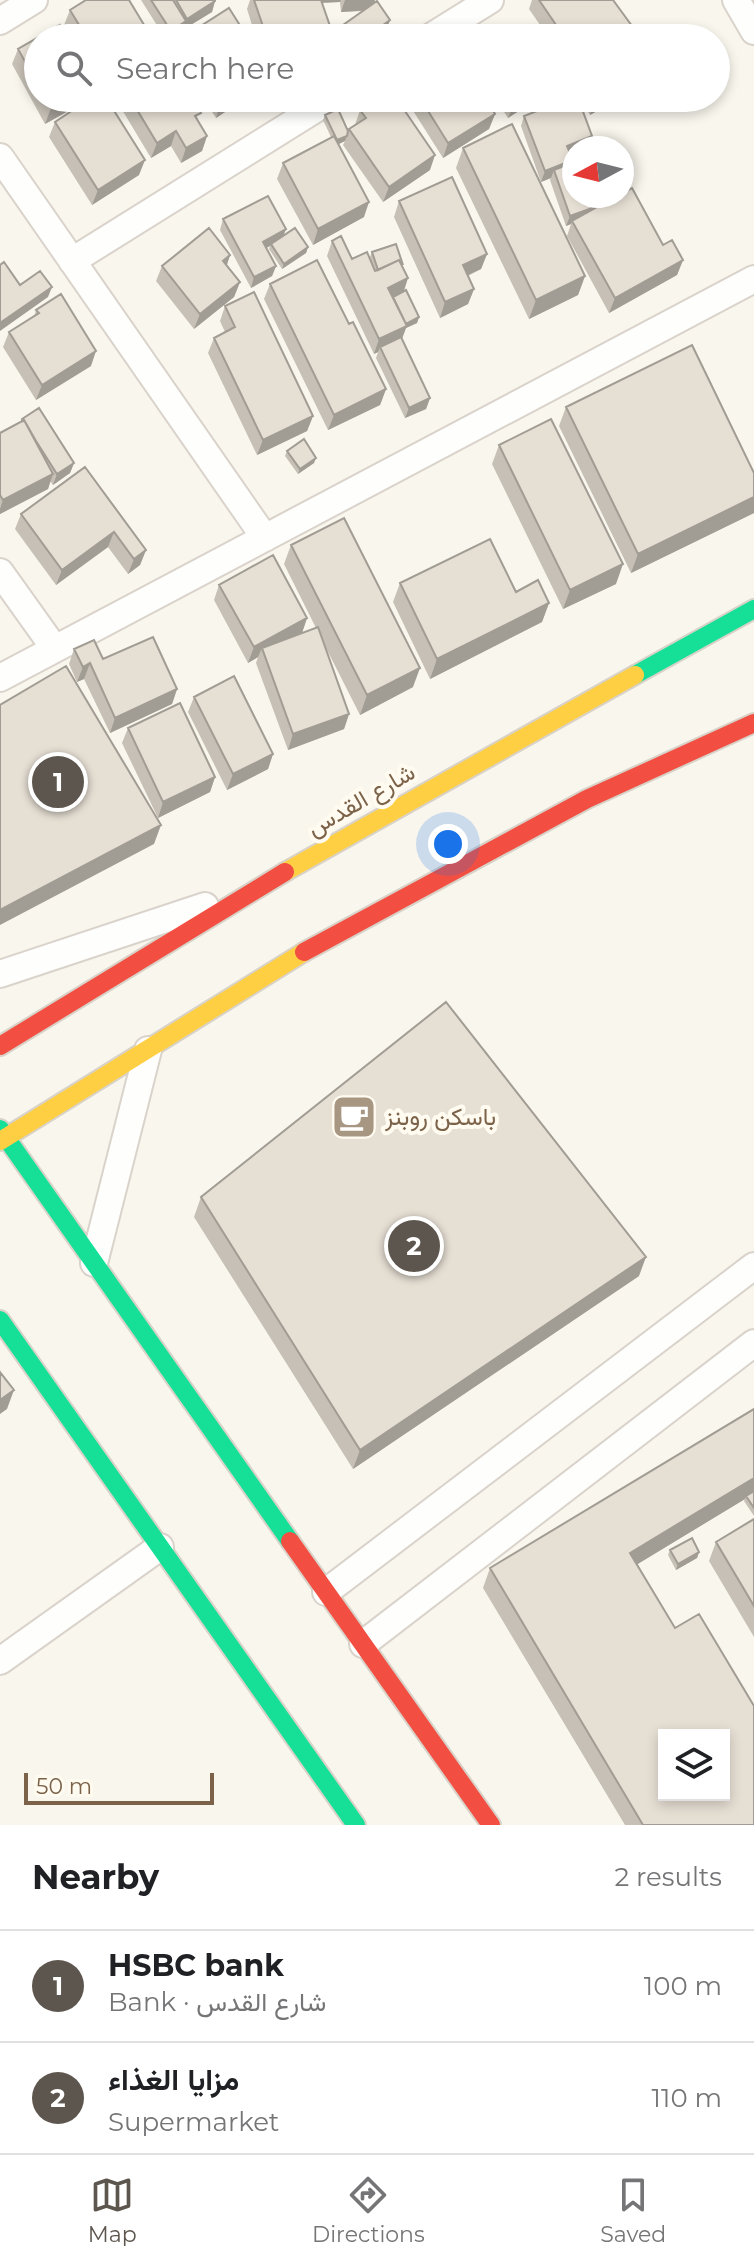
<!DOCTYPE html>
<html lang="en">
<head>
<meta charset="utf-8">
<style>
  :root { --surface:#fff; --page:#f6f6f6; --text:#202124; --muted:#757577; --line:#e0e0e0; --accent:#5d564e }
  body { margin:0; font-family:Montserrat,Vazirmatn,sans-serif; background:var(--page); color:var(--text) }
  .controls { position:absolute; right:24px; bottom:24px; display:grid; overflow:hidden; border-radius:0px; box-shadow:0 4px 12px #0003 }
  .controls button { width:72px; height:72px; display:grid; place-items:center; padding:0; border:0; border-bottom:2px solid var(--line); background:var(--surface); color:var(--text); font:40px sans-serif }
  .compass { position:absolute; left:562px; top:136px; width:72px; height:72px; border-radius:50%; background:var(--surface); box-shadow:0 4px 12px #0003; rotate:263deg }
  .scale { position:absolute; left:24px; bottom:20px; width:190px; box-sizing:border-box; padding-left:8px; border:4px solid #7b6249; border-top:0; font-size:22px; line-height:28px; white-space:nowrap; color:#7b6249; -webkit-text-stroke:6px #fffbf0; paint-order:stroke }
  .you { position:absolute; left:448px; top:844px; width:28px; height:28px; margin:-20px; border:6px solid #fff; border-radius:50%; background:#1a73e8; box-shadow:0 0 0 12px #1a73e833 }
  .badge { display:grid; place-items:center; width:52px; height:52px; border-radius:50%; background:var(--accent); color:#fff; font-size:26px; font-weight:700 }
  .pin { position:absolute; translate:-50% -50%; border:4px solid #fff; box-shadow:0 2px 8px #0006 }
  .list { margin:0; padding:0; list-style:none }
  h2 { display:flex; justify-content:space-between; align-items:center; height:104px; margin:0; padding:0 32px; font-size:34px }
  h2 small { font-size:26px; font-weight:400; color:var(--muted) }
  .list li { display:grid; grid-template-columns:52px 1fr auto; gap:24px; align-items:center; box-sizing:border-box; height:112px; padding:0 32px; border-top:2px solid var(--line) }
  .list b { display:block; font-size:30px; white-space:nowrap }
  .list p { margin:0; font-size:26px; white-space:nowrap; color:var(--muted) }
  .list em { font-size:26px; font-style:normal; color:var(--muted) }
  .icon { flex:none; width:44px; height:44px; fill:none; stroke:currentColor; stroke-width:2; stroke-linecap:round; stroke-linejoin:round }
  .map { position:relative; flex:none; width:754px; height:1825px; overflow:hidden }
  .search { position:absolute; background:var(--surface); box-shadow:0 4px 12px #0003; left:24px; right:24px; top:24px; height:88px; display:flex; align-items:center; gap:20px; box-sizing:border-box; padding:0 28px; border-radius:44px; color:var(--muted); font-size:30px }
  .sheet { height:328px; background:var(--surface) }
  nav { display:flex; justify-content:space-around; align-items:center; box-sizing:border-box; height:112px; border-top:2px solid var(--line); background:var(--surface); font-size:22px; color:var(--muted) }
  nav a { display:grid; justify-items:center; gap:4px }
  nav .on { color:var(--accent) }
  .map>svg:first-child { display:block }
  .lines { fill:none; stroke-linecap:round; stroke-linejoin:round }
  .street-casing { stroke:#d9d3cb; stroke-width:30 }
  .fast-casing { stroke:#d8d2c8; stroke-width:22 }
  .slow-casing { stroke:#d8d2c8; stroke-width:22 }
  .jam-casing { stroke:#d8d2c8; stroke-width:22 }
  .street { stroke:#fefefc; stroke-width:26 }
  .fast { stroke:#16e098; stroke-width:18 }
  .slow { stroke:#ffcf43; stroke-width:18 }
  .jam { stroke:#f24e42; stroke-width:18 }
  .wall { fill:#c6c0b6 }
  .shaded-wall { fill:#a19c94 }
  .building { fill:#e6dfd4; stroke:#a19c94; stroke-width:2; fill-rule:evenodd }
  .labels { text-anchor:middle; stroke-width:8; stroke-linejoin:round; paint-order:stroke }
  .street-label { font-size:24px; fill:#7b6249; stroke:#fffbf0 }
  .poi-label { font-size:24px; fill:#7b6249; stroke:#fffbf0; text-anchor:start }
</style>
</head>
<body>
<div class="map">
<svg width="754" height="1825" viewBox="0 0 754 1825">
  <rect width="100%" height="100%" fill="#f9f6ed"/>
  <g class="lines">
    <g class="street-casing">
      <path id="street" d="M736,0L754,31
        M0,21L34,0
        M429,38L490,0
        M0,157L265,538
        M72,261L333,98
        M0,572L55,649
        M0,678L754,279
        M0,974L205,906
        M94,1263L148,1050
        M326,1592L754,1266
        M363,1644L754,1343
        M0,1661L160,1547"/>
    </g>
    <g class="fast-casing">
      <path id="fast" d="M635,675L754,609
        M0,1129L290,1541
        M0,1320L356,1825"/>
    </g>
    <g class="slow-casing">
      <path id="slow" d="M285,872L635,675
        M0,1141L304,952"/>
    </g>
    <g class="jam-casing">
      <path id="jam" d="M304,952L587,799L754,723
        M0,1046L285,872
        M290,1541L491,1825"/>
    </g>
    <use href="#street" class="street"/>
    <use href="#fast" class="fast"/>
    <use href="#slow" class="slow"/>
    <use href="#jam" class="jam"/>
  </g>
  <path class="wall" d="M141,0H215V1L212,12L184,29L182,32L173,38H165Z
    M250,0H375L374,3L390,20L386,31L376,38H332L340,34L343,25L363,11L341,12L340,2L322,3L331,29L328,38H256L247,9Z
    M532,0H613L627,38H549L529,9Z
    M70,10L152,38H72L64,25Z
    M38,38V98H89L88,100L45,124L12,64L18,49Z
    M115,98H192L198,120L207,136L202,151L181,163L171,146L151,158Z
    M203,98H246L216,118Z
    M405,98H485L495,114L489,129L443,158Z
    M495,98H528L525,107L508,118Z
    M580,98H620L590,115Z
    M360,110L430,170L383,202L343,145L345,141L338,144L364,217L313,245L277,179L283,163L331,137L323,120L325,115L348,131L355,125Z
    M524,116L588,147L585,148H574V152L570,154L572,163L663,245L683,260L677,275L609,313L567,236L571,224L566,226L550,180L551,178L541,182L521,126Z
    M55,122L139,175L92,205L49,137Z
    M463,148L585,276L578,295L529,319L456,168Z
    M399,201L487,254L481,269L468,276L474,289L468,304L440,318L394,217Z
    M223,219L286,229L283,235L308,247L306,253L282,269L269,249L270,246L266,248L276,266L272,276L251,288L220,230Z
    M332,241L352,259L373,267L370,257L372,252L402,266L403,291L419,317L417,323L406,328L402,339L430,398L426,409L405,418L376,358L378,352L374,354L327,256Z
    M230,255L227,265L240,282L234,297L194,329L156,281L162,266Z
    M270,284L349,324L386,389L380,405L328,430L264,299Z
    M225,306L313,416L307,431L257,455L208,353L214,338L225,332L220,321Z
    M36,310L91,366L36,400L3,347L9,332L34,317Z
    M566,407L754,473V513L631,573L559,426Z
    M22,419L74,463L70,473L53,485L50,481L48,489L0,514V433L20,422Z
    M499,445L616,584L563,609L492,464Z
    M287,451L314,463L298,474L285,456Z
    M85,467L146,550L140,565L128,574L108,547L56,585L15,529L21,514Z
    M291,545L413,687L360,715L324,644L349,714L344,729L288,750L256,663L258,657L248,663L214,600L219,585L307,618L302,633L316,628L284,564Z
    M400,583L516,592L549,603L542,622L430,679L393,602Z
    M74,649L177,689L172,704L110,733L84,679L77,682L69,664Z
    M194,697L273,754L268,769L227,790L188,712Z
    M128,728L215,777L210,792L158,818L122,743Z
    M201,1197L639,1276L353,1469L194,1217Z
    M754,1409V1516L744,1501L745,1499L637,1564L754,1825H625L483,1588L490,1568Z
    M754,1519V1637L709,1561L716,1542Z
    M670,1550L699,1552L697,1558L676,1570L668,1555Z"/>
  <path class="shaded-wall" d="M316,0H341L340,2L315,3Z
    M345,0H375L372,10L341,12Z
    M215,1L212,12L184,29L182,32L173,38H168L171,31L186,22L187,19Z
    M390,20L386,31L376,38H365Z
    M632,26L627,38H615Z
    M331,29L328,38H306Z
    M70,98H89L88,100L45,124L51,108Z
    M228,98H246L216,118L221,102Z
    M527,98H528L525,107L508,118L512,108Z
    M605,98H620L590,115L593,104Z
    M495,114L489,129L443,158L448,143Z
    M176,131L171,146L151,158L157,143Z
    M207,136L202,151L181,163L186,148Z
    M347,136L345,141L335,146L337,140Z
    M592,136L588,147L585,148H574V152L564,156L567,146Z
    M435,155L430,170L383,202L389,187Z
    M145,160L139,175L92,205L98,190Z
    M573,160L569,171L554,170L551,178L541,182L545,171Z
    M623,196L572,221L571,224L566,226L570,216Z
    M369,202L364,217L313,245L318,229Z
    M286,229L282,240L271,244L270,246L259,252L263,242Z
    M308,247L306,253L282,269L284,264Z
    M487,254L481,269L457,280L463,265Z
    M230,255L225,270L223,261Z
    M683,260L677,275L609,313L615,298Z
    M276,266L272,276L251,288L254,277Z
    M585,276L578,295L529,319L536,300Z
    M408,278L403,294L383,303L388,288Z
    M240,282L234,297L194,329L200,314Z
    M52,287L48,297L0,331V323Z
    M474,289L468,304L440,318L445,302Z
    M419,317L417,323L406,328L401,341L380,347L378,352L374,354L379,339Z
    M96,351L91,366L36,400L42,385Z
    M386,389L380,405L328,430L334,415Z
    M430,398L426,409L405,418L409,408Z
    M313,416L307,431L257,455L263,440Z
    M316,458L314,463L298,474L300,469Z
    M74,463L70,473L53,485L57,474Z
    M53,474L48,489L0,514V509L3,500Z
    M754,497V513L631,573L638,554Z
    M114,532L108,547L56,585L62,570Z
    M146,550L140,565L128,574L134,559Z
    M623,564L616,584L563,609L570,590Z
    M549,603L542,622L430,679L437,659Z
    M307,618L302,633L262,648L258,657L248,663L254,647Z
    M90,663L84,679L77,682L83,667Z
    M420,668L413,687L360,715L367,695Z
    M177,689L172,704L110,733L115,718Z
    M349,714L344,729L288,750L293,734Z
    M273,754L268,769L227,790L233,774Z
    M215,777L210,792L158,818L163,802Z
    M161,825L154,844L0,925V910Z
    M646,1257L639,1276L353,1469L360,1450Z
    M14,1390L7,1409L0,1414V1400Z
    M754,1478V1493L746,1496L745,1499L623,1573L630,1553Z
    M699,1552L697,1558L676,1570L678,1564Z"/>
  <path class="building" d="M86,0H129L152,38H87L70,10Z
    M151,0H173L186,21L171,31Z
    M176,0H215V1L187,19Z
    M254,0H321L331,29L306,38H267Z
    M539,0H613L632,26L615,38H565Z
    M377,1L390,20L365,38H352L343,25Z
    M229,8L248,38H182Z
    M60,25L67,38H38V85L18,49Z
    M489,33L492,38H481Z
    M340,34L342,38H332Z
    M45,98H70L51,108Z
    M91,98H106L145,160L98,190L55,122Z
    M130,98H192L201,113L195,116L207,136L186,148L176,131L157,143Z
    M218,98H228L221,102Z
    M376,98H396L435,155L389,187L349,129L366,118L360,110Z
    M420,98H485L495,114L448,143Z
    M506,98H527L512,108Z
    M570,98H578L592,136L567,146L573,160L545,171L524,116Z
    M590,98H605L593,104Z
    M338,109L348,131L347,136L337,140L325,115Z
    M512,124L585,276L536,300L463,148Z
    M334,136L369,202L318,229L283,163Z
    M574,162V196H618L606,203L570,216L554,170Z
    M452,177L487,254L463,265L474,289L445,302L399,201Z
    M632,188L663,245L672,240L683,260L615,298L572,221L617,196H622V193Z
    M268,196L286,229L263,242L276,266L254,277L223,219Z
    M209,228L230,255L223,261L240,282L200,314L162,266Z
    M295,228L308,247L284,264L271,244Z
    M341,236L352,259L367,252L375,271L399,260L408,278L388,288L407,326L379,339L332,241Z
    M396,244L403,265L399,260L378,270L372,252Z
    M317,260L349,324L353,322L386,389L334,415L270,284Z
    M4,262L20,285L40,271L52,287L0,323V265Z
    M406,290L419,317L406,324L393,297Z
    M254,292L313,416L263,440L214,338L235,327L225,306Z
    M61,294L96,351L42,385L9,332L39,313L36,310Z
    M401,337L430,398L409,408L380,347Z
    M692,345L754,473V497L638,554L566,407Z
    M39,408L74,463L57,474L36,441L24,420L23,421L22,419Z
    M551,419L623,564L570,590L499,445Z
    M24,420L53,474L3,500L0,495V433Z
    M304,439L316,458L300,469L287,451Z
    M85,467L146,550L134,559L114,532L62,570L21,514Z
    M344,518L420,668L367,695L291,545Z
    M490,539L516,592L538,580L549,603L437,659L400,583Z
    M273,555L307,618L254,647L219,585Z
    M318,627L349,714L293,734L262,648Z
    M153,637L177,689L115,718L90,663L83,667L74,649L94,640L103,659Z
    M66,666L161,825L0,910V705Z
    M234,676L273,754L233,774L194,697Z
    M180,703L215,777L163,802L128,728Z
    M446,1002L646,1257L360,1450L201,1197Z
    M0,1372L14,1390L0,1400Z
    M754,1409V1478L630,1553L675,1628L699,1614L754,1706V1825H643L490,1568ZM664,1735H724V1795H664Z
    M754,1491V1508L746,1496Z
    M754,1519V1606L716,1542Z
    M692,1538L699,1552L678,1564L670,1550Z"/>
  <defs>
    <g id="cafe-square" transform="scale(2.3)"><rect x="-9" y="-9" width="18" height="18" rx="4" fill="#a79682" stroke="#fffbf0"/><path d="M-5.5-4.5H6V0H3Q3 3.5 0 3.5H-2.5Q-5.5 3.5-5.5 0ZM3-3.2v2h1.7v-2ZM-6 4.5H4V6H-6Z" fill="#fff"/></g>
  </defs>
  <g fill-rule="evenodd">
    <use href="#cafe-square" x="354" y="1117"/>
  </g>
  <g class="labels">
    <g class="street-label">
      <text transform="translate(361 800) rotate(-30)" y="8">شارع القدس</text>
    </g>
    <g class="poi-label">
      <text x="385" y="1125">باسكن روبنز</text>
    </g>
  </g>
</svg>
<div class="controls">
<button><svg class="icon" aria-label="layers" viewBox="0 0 24 24"><path d="M12 4l9 5-9 5-9-5zM3 14l9 5 9-5"/></svg></button>
</div>
<svg class="compass" viewBox="-18 -18 36 36"><path d="M0-13l5 13h-10z" fill="#e53935"/><path d="M0 13l5-13h-10z" fill="#757577"/></svg>
<div class="scale">50 m</div>
<div class="you"></div>
<div class="pin badge" style="left:58px;top:782px">1</div>
<div class="pin badge" style="left:414px;top:1246px">2</div>
<div class="search"><svg class="icon" aria-label="search" viewBox="0 0 24 24"><circle cx="10" cy="10" r="6"/><path d="M15 15l6 6"/></svg>Search here</div>
</div>
<section class="sheet">
<h2>Nearby<small>2 results</small></h2>
<ul class="list">
<li><span class="badge">1</span><div><b>HSBC bank</b><p>Bank · شارع القدس</p></div><em>100 m</em></li>
<li><span class="badge">2</span><div><b>مزايا الغذاء</b><p>Supermarket</p></div><em>110 m</em></li>
</ul>
</section>
<nav>
<a class="on"><svg class="icon" aria-label="map" viewBox="0 0 24 24"><path d="M3 6l6-2 6 2 6-2v14l-6 2-6-2-6 2zM9 4v14M15 6v14"/></svg>Map</a>
<a><svg class="icon" aria-label="directions" viewBox="0 0 24 24"><path d="M12 3l9 9-9 9-9-9zM9 14v-3h6M13 9l2 2-2 2"/></svg>Directions</a>
<a><svg class="icon" aria-label="saved" viewBox="0 0 24 24"><path d="M7 4h10v16l-5-4-5 4z"/></svg>Saved</a>
</nav>
</body>
</html>
